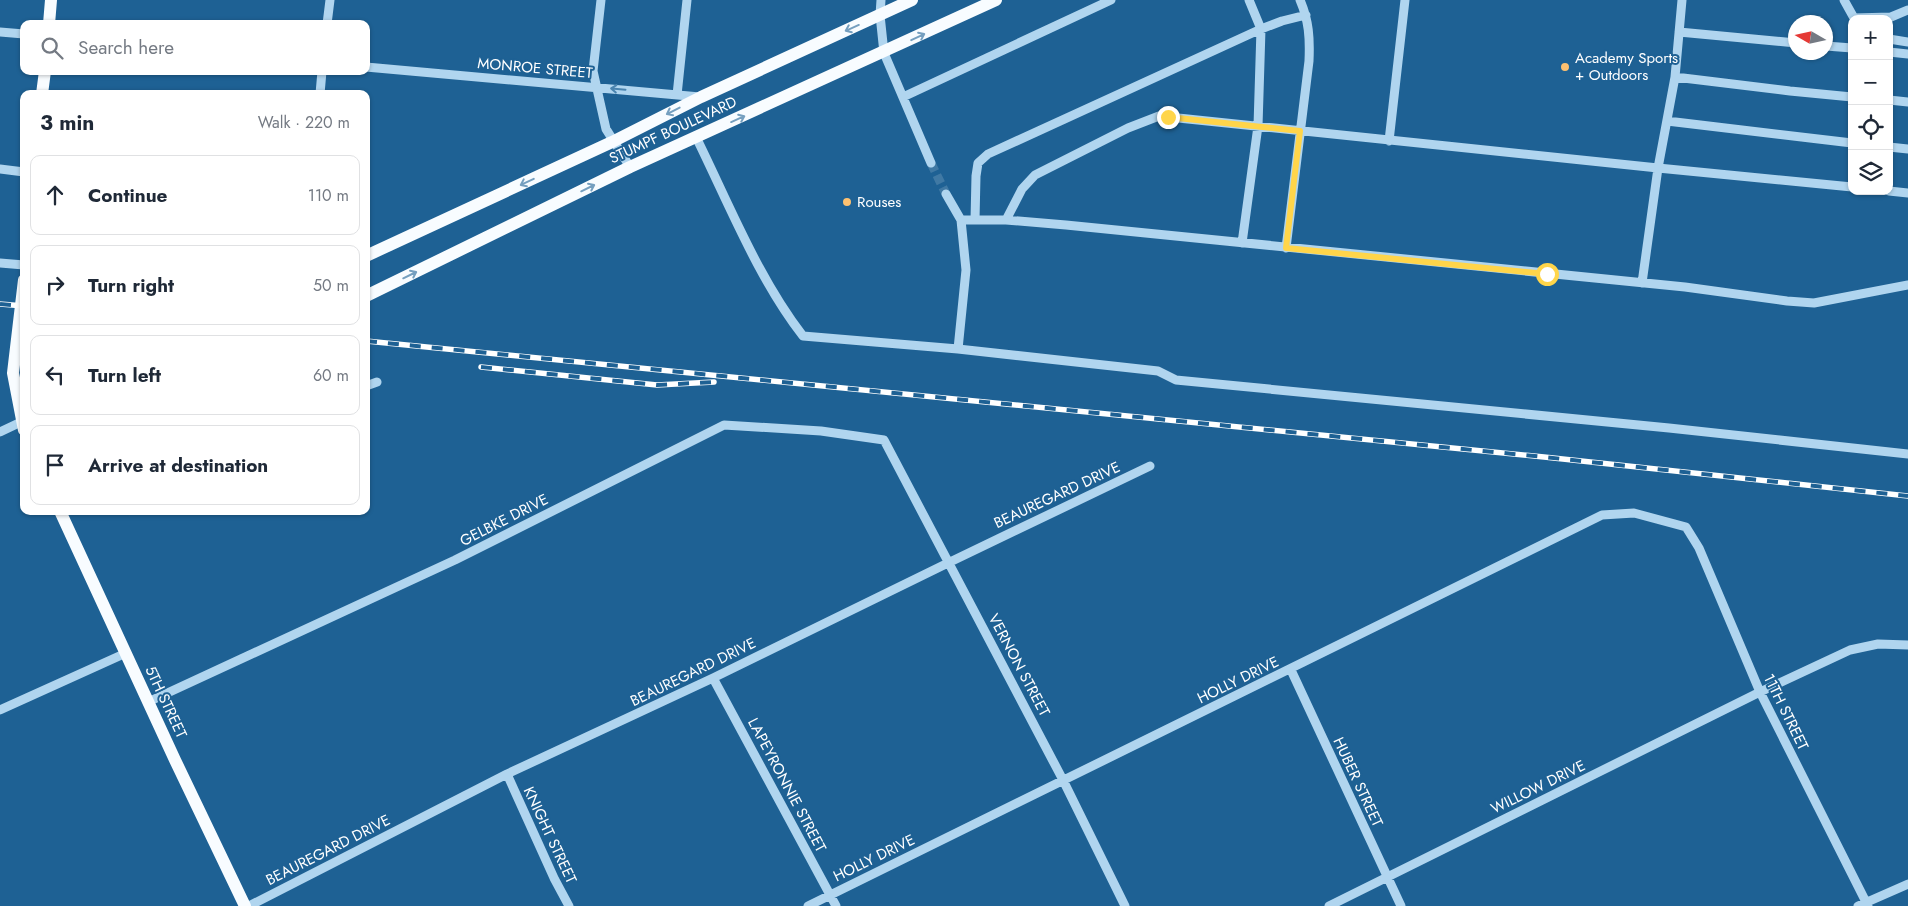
<!DOCTYPE html>
<html lang="en">
<head>
<meta charset="utf-8">
<style>
  :root { --surface:#fff; --page:#f6f6f7; --text:#1f2937; --muted:#747a83; --line:#e0e1e3 }
  body { margin:0; font-family:Jost,sans-serif; background:var(--page); color:var(--text) }
  .controls { position:absolute; right:15px; top:15px; display:grid; overflow:hidden; border-radius:10px; box-shadow:0 1px 4px #0004 }
  .controls button { width:45px; height:45px; display:grid; place-items:center; padding:0; border:0; border-bottom:1px solid var(--line); background:var(--surface); color:var(--text); font:25px sans-serif }
  .compass { position:absolute; left:1788px; top:15px; width:45px; height:45px; border-radius:50%; background:var(--surface); box-shadow:0 1px 4px #0004; rotate:279deg }
  .stop { position:absolute; width:15px; height:15px; margin:-11px; border:4px solid #ffd54a; border-radius:50%; background:#fff }
  .stop.end { background:#ffd54a; border-color:#fff; box-shadow:0 1px 5px #0008 }
  .list { margin:0; padding:0; list-style:none }
  h2 { display:flex; justify-content:space-between; align-items:center; height:65px; margin:0; padding:0 20px; font-size:21px }
  h2 small { font-size:16px; font-weight:400; color:var(--muted) }
  .list li { display:grid; grid-template-columns:32px 1fr auto; gap:15px; align-items:center; box-sizing:border-box; height:80px; margin:0 10px 10px; padding:0 10px; border:1px solid var(--line); border-radius:10px }
  .list b { display:block; font-size:19px; white-space:nowrap }
  .list em { font-size:16px; font-style:normal; color:var(--muted) }
  .icon { flex:none; width:28px; height:28px; fill:none; stroke:currentColor; stroke-width:2; stroke-linecap:round; stroke-linejoin:round }
  .map { position:relative; flex:none; width:1908px; height:906px; overflow:hidden }
  .search { position:absolute; background:var(--surface); box-shadow:0 1px 4px #0004; left:20px; top:20px; width:350px; height:55px; display:flex; align-items:center; gap:12px; box-sizing:border-box; padding:0 18px; border-radius:10px; color:var(--muted); font-size:19px }
  .panel { position:absolute; background:var(--surface); box-shadow:0 1px 4px #0004; left:20px; top:90px; width:350px; height:425px; border-radius:10px }
  .map>svg:first-child { display:block }
  .lines { fill:none; stroke-linecap:round; stroke-linejoin:round }
  .minor-tunnel { stroke:#4079a4; stroke-width:9; stroke-dasharray:9 4.5; stroke-linecap:butt }
  .minor { stroke:#b0d5ef; stroke-width:9 }
  .major { stroke:#f8fcff; stroke-width:12 }
  .rail-casing { stroke:#fff; stroke-width:5.5 }
  .rail { stroke:#1e6194; stroke-width:4; stroke-dasharray:11; stroke-linecap:butt }
  .oneway { stroke:#759fbf }
  .oneway2 { stroke:#4a84af }
  .route { stroke:#ffd54a; stroke-width:6 }
  .poi-dot { fill:#fdc170; stroke:#1e6194; stroke-width:2 }
  .labels { text-anchor:middle; stroke-width:4; stroke-linejoin:round; paint-order:stroke }
  .poi-label { font-size:15px; fill:#fff; stroke:#1e6194; text-anchor:start }
  .street-label { font-size:15px; fill:#fff; stroke:#1e6194 }
</style>
</head>
<body>
<div class="map">
<svg width="1908" height="906" viewBox="0 0 1908 906">
  <rect width="100%" height="100%" fill="#1e6194"/>
  <g class="lines">
    <path class="minor-tunnel" d="M931,163L946,194"/>
    <path class="minor" d="M601,0L593,71L606,129L630,167
      M881,0L880,15L884,53L931,163
      M1844,0L1854,18L1891,17L1908,10
      M327,24L330,0
      M0,32L24,34
      M1679,32L1796,43
      M1889,39L1908,42
      M1826,46L1852,48
      M1889,52L1908,54
      M366,67L700,97
      M1675,77L1682,0
      M320,94L322,71
      M677,95L687,0
      M903,97L1111,0
      M1889,100L1908,102
      M1667,121L1852,143
      M696,137C729,204 758,278 803,336L958,349L966,270L961,220L946,194
      M1389,141L1405,0
      M1889,147L1908,149
      M0,169L24,172
      M1889,191L1908,193
      M961,220H1006L1066,225L1685,287L1787,301L1814,303L1908,285
      M975,220L976,176L978,163L988,154L1261,29L1282,21L1306,15
      M1006,220L1022,189L1035,175L1128,128L1159,116L1658,168L1675,77L1790,91L1852,97
      M1242,243L1258,126L1261,29L1249,0
      M1286,248L1309,61C1310,38 1309,21 1300,0
      M0,263L24,265
      M1642,283L1658,168L1852,187
      M958,349L1158,371L1176,380L1669,428L1908,454
      M366,386L377,382
      M0,432L21,422
      M1291,670L1401,906
      M713,678L836,906
      M148,702L455,560L724,425L821,431L884,440L1063,780L1125,906
      M0,710L126,653
      M507,774L554,878L569,906
      M249,906L507,774L713,678L950,562L1150,466
      M808,906L1602,515L1634,513L1686,527L1699,548L1760,692L1868,906
      M1329,906L1760,692L1850,650L1878,644L1908,645
      M1858,906L1908,884"/>
    <path class="major" d="M49,24L51,0
      M42,94L45,71
      M366,256L612,142L701,97L912,0
      M24,280L13,373L24,430
      M366,296L630,167L996,0
      M60,511L175,760L245,906"/>
    <g class="rail-casing">
      <path id="rail" d="M0,304L24,306
        M366,341L1544,457L1908,496
        M481,367L657,385L714,382"/>
    </g>
    <use href="#rail" class="rail"/>
  </g>
  <defs><path id="oneway-shaft" d="M-6 0H5M1.5-3L5.5 0L1.5 3" fill="none" stroke-width="1.6" stroke-linecap="round" stroke-linejoin="round" transform="scale(1.25)"/></defs>
  <g class="oneway">
    <use href="#oneway-shaft" transform="translate(852 28) rotate(156)"/>
    <use href="#oneway-shaft" transform="translate(918 37) rotate(-25)"/>
    <use href="#oneway-shaft" transform="translate(673 111) rotate(153)"/>
    <use href="#oneway-shaft" transform="translate(738 119) rotate(-24)"/>
    <use href="#oneway-shaft" transform="translate(527 182) rotate(155)"/>
    <use href="#oneway-shaft" transform="translate(588 188) rotate(-26)"/>
    <use href="#oneway-shaft" transform="translate(410 275) rotate(-26)"/>
  </g>
  <use class="oneway2" href="#oneway-shaft" transform="translate(618 89) rotate(-175)"/>
  <g class="lines">
    <path class="route" d="M1168,117L1300,131L1286,248L1547,274"/>
  </g>
  <g class="poi-dot">
    <circle cx="1565" cy="67" r="5"/>
    <circle cx="847" cy="202" r="5"/>
  </g>
  <g class="labels">
    <g class="poi-label">
      <text x="1575" y="63">Academy Sports<tspan x="1575" dy="17">+ Outdoors</tspan></text>
      <text x="857" y="207">Rouses</text>
    </g>
    <g class="street-label">
      <text transform="translate(535 68) rotate(5)" y="5">MONROE STREET</text>
      <text transform="translate(673 130) rotate(-25)" y="5">STUMPF BOULEVARD</text>
      <text transform="translate(1057 495) rotate(-25)" y="5">BEAUREGARD DRIVE</text>
      <text transform="translate(504 520) rotate(-27)" y="5">GELBKE DRIVE</text>
      <text transform="translate(1019 665) rotate(62)" y="5">VERNON STREET</text>
      <text transform="translate(693 672) rotate(-26)" y="5">BEAUREGARD DRIVE</text>
      <text transform="translate(1238 680) rotate(-26)" y="5">HOLLY DRIVE</text>
      <text transform="translate(166 702) rotate(65)" y="5">5TH STREET</text>
      <text transform="translate(1786 712) rotate(64)" y="5">11TH STREET</text>
      <text transform="translate(1358 782) rotate(65)" y="5">HUBER STREET</text>
      <text transform="translate(787 785) rotate(62)" y="5">LAPEYRONNIE STREET</text>
      <text transform="translate(1538 787) rotate(-26)" y="5">WILLOW DRIVE</text>
      <text transform="translate(550 835) rotate(65)" y="5">KNIGHT STREET</text>
      <text transform="translate(328 850) rotate(-27)" y="5">BEAUREGARD DRIVE</text>
      <text transform="translate(874 858) rotate(-26)" y="5">HOLLY DRIVE</text>
    </g>
  </g>
</svg>
<div class="controls">
<button>+</button>
<button>−</button>
<button><svg class="icon" aria-label="locate" viewBox="0 0 24 24"><circle cx="12" cy="12" r="6"/><path d="M12 2v4M12 18v4M2 12h4M18 12h4"/></svg></button>
<button><svg class="icon" aria-label="layers" viewBox="0 0 24 24"><path d="M12 4l9 5-9 5-9-5zM3 14l9 5 9-5"/></svg></button>
</div>
<svg class="compass" viewBox="-18 -18 36 36"><path d="M0-13l5 13h-10z" fill="#e53935"/><path d="M0 13l5-13h-10z" fill="#747a83"/></svg>
<div class="stop" style="left:1547px;top:274px"></div>
<div class="stop end" style="left:1168px;top:117px"></div>
<div class="search"><svg class="icon" aria-label="search" viewBox="0 0 24 24"><circle cx="10" cy="10" r="6"/><path d="M15 15l6 6"/></svg>Search here</div>
<section class="panel">
<h2>3 min<small>Walk · 220 m</small></h2>
<ul class="list">
<li><svg class="icon" aria-label="ahead" viewBox="0 0 24 24"><path d="M12 20V5M6 11l6-6 6 6"/></svg><div><b>Continue</b></div><em>110 m</em></li>
<li><svg class="icon" aria-label="right" viewBox="0 0 24 24"><path d="M7 20v-9h11M14 6l5 5-5 5"/></svg><div><b>Turn right</b></div><em>50 m</em></li>
<li><svg class="icon" aria-label="left" viewBox="0 0 24 24"><path d="M17 20v-9H6M10 6l-5 5 5 5"/></svg><div><b>Turn left</b></div><em>60 m</em></li>
<li><svg class="icon" aria-label="arrive" viewBox="0 0 24 24"><path d="M6 21V4h12l-3 4 3 4H6"/></svg><div><b>Arrive at destination</b></div></li>
</ul>
</section>
</div>
</body>
</html>
